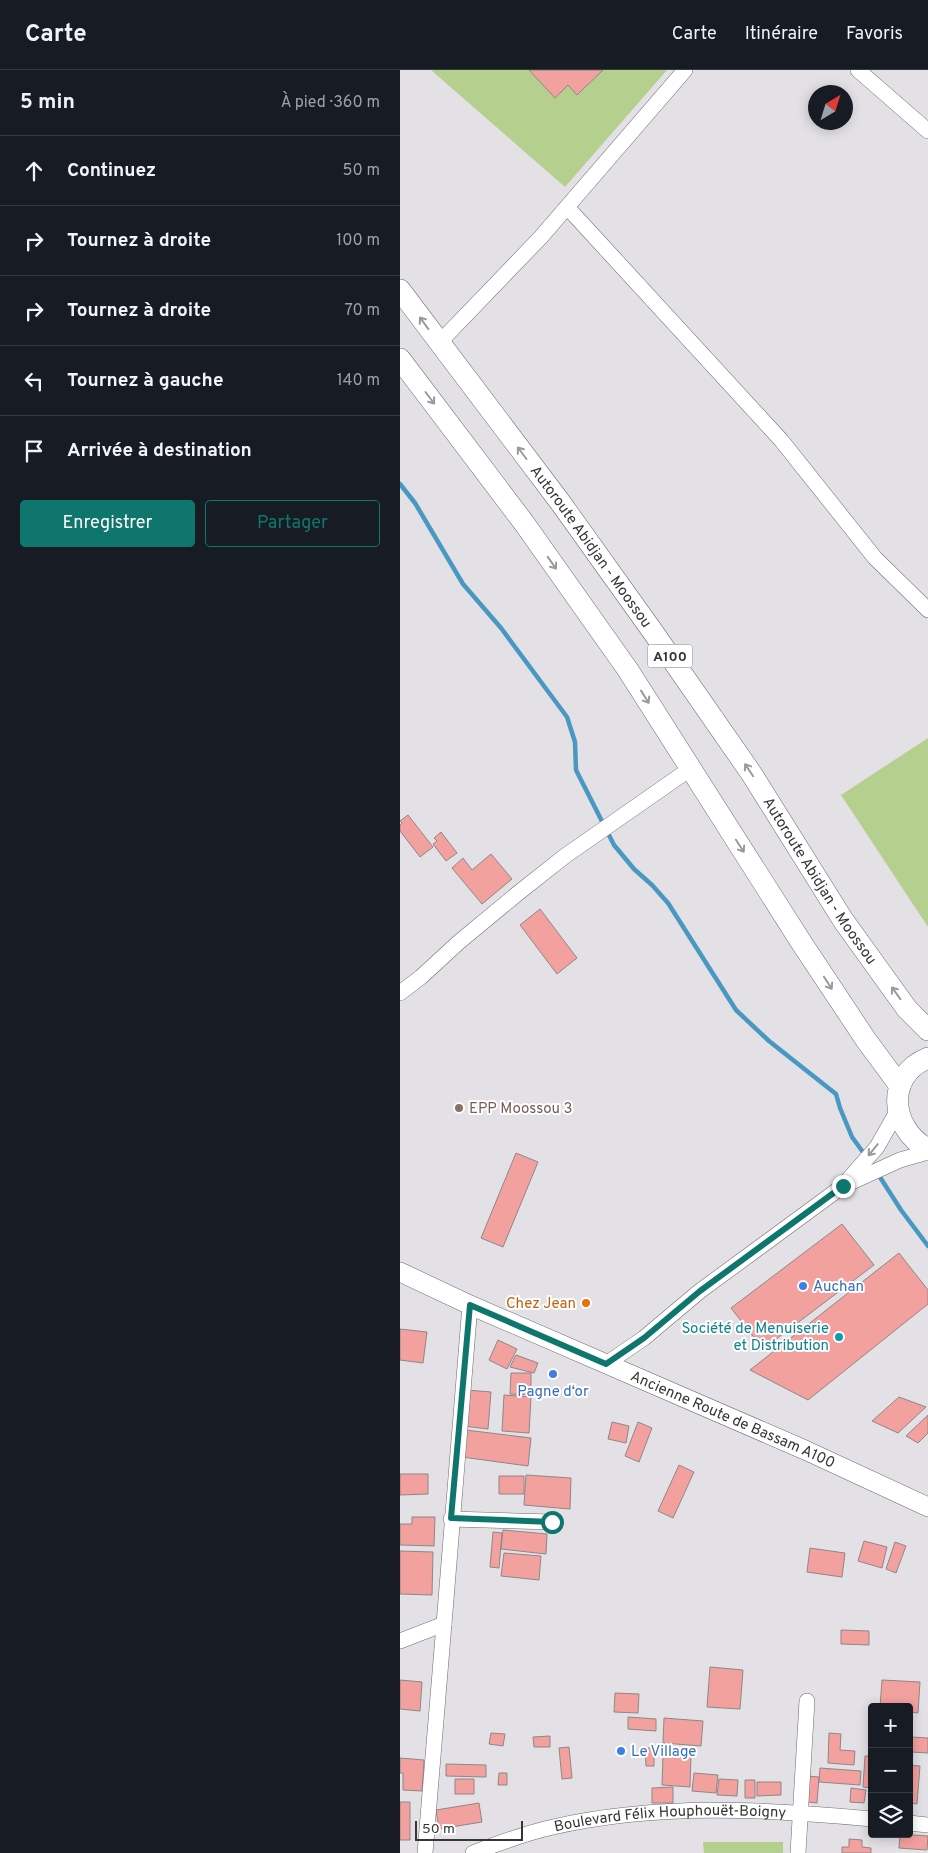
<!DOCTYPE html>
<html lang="fr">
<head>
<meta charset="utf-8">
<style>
  :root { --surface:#171b24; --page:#20242c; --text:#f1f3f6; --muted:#9ea1a6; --line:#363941; --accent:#0f766e }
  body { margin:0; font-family:Overpass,sans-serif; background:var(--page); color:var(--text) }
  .controls { position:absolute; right:15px; bottom:15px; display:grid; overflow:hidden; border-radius:5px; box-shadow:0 2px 12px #0003 }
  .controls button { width:45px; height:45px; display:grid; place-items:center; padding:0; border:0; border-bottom:1px solid var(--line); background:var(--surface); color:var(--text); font:25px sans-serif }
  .compass { position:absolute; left:408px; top:15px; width:45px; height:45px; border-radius:50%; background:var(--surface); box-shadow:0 2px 12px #0003; rotate:38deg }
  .scale { position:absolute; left:15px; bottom:12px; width:108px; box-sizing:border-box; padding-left:5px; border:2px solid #373637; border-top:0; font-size:14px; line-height:18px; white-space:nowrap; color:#373637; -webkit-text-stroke:4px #fff; paint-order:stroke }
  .stop { position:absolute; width:15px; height:15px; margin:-11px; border:4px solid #0f766e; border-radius:50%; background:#fff }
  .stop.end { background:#0f766e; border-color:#fff; box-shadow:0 1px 5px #0008 }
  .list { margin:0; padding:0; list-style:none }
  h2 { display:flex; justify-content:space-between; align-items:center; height:65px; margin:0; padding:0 20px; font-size:21px }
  h2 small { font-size:16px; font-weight:400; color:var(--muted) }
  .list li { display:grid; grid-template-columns:32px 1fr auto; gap:15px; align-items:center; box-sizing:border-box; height:70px; padding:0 20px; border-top:1px solid var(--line) }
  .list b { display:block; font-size:19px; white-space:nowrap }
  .list em { font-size:16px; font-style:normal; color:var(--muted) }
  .actions { display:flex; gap:10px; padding:15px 20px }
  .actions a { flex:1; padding:11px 0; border:1px solid var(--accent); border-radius:5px; text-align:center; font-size:18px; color:var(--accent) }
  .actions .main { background:var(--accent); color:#fff }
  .icon { flex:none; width:28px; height:28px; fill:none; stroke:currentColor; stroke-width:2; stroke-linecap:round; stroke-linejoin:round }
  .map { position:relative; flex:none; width:528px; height:1783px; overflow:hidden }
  header { display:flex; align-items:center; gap:30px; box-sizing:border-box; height:70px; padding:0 25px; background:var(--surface); border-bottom:1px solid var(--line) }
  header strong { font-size:24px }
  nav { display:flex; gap:28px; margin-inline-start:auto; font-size:18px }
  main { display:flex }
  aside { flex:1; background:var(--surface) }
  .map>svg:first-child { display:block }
  .green { fill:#b5cf8e }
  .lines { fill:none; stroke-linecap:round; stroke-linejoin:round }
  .stream { stroke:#4998c1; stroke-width:4.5 }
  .building { fill:#f3a19f; stroke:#8d8787 }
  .minor-casing { stroke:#6d6b6f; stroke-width:16 }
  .major-casing { stroke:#6d6b6f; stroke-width:20 }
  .highway-casing { stroke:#6d6b6f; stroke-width:22 }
  .minor { stroke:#fff; stroke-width:15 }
  .major { stroke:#fff; stroke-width:19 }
  .highway { stroke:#fff; stroke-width:21 }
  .oneway { stroke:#9b9a9b }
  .route { stroke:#0f766e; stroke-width:6 }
  .education-dot { fill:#8d6e63; stroke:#fff; stroke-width:2 }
  .shop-dot { fill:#3f7fe0; stroke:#fff; stroke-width:2 }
  .food-dot { fill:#e8710a; stroke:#fff; stroke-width:2 }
  .culture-dot { fill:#0f9aa8; stroke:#fff; stroke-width:2 }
  .labels { text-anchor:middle; stroke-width:4; stroke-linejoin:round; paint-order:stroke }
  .shield { fill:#fff; stroke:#737273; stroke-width:1 }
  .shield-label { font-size:14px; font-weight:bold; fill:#373637 }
  .street-label { font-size:15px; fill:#373637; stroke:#fff }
  .education-label { font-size:15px; fill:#785e54; stroke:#fff; text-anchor:start }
  .shop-label { font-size:15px; fill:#366cbe; stroke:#fff; text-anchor:start }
  .food-label { font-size:15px; fill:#c56008; stroke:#fff; text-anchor:end }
  .culture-label { font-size:15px; fill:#0d838f; stroke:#fff; text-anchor:end }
</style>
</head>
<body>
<header>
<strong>Carte</strong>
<nav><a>Carte</a><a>Itinéraire</a><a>Favoris</a></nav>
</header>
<main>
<aside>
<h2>5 min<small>À pied · 360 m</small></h2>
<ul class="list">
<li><svg class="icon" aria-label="ahead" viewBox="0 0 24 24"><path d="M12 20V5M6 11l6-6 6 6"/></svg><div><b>Continuez</b></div><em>50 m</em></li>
<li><svg class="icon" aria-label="right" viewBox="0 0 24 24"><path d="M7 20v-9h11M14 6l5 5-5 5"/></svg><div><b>Tournez à droite</b></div><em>100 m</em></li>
<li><svg class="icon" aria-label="right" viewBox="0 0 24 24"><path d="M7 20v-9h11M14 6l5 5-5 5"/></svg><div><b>Tournez à droite</b></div><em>70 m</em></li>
<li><svg class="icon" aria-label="left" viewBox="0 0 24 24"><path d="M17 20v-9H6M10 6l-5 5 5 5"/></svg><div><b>Tournez à gauche</b></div><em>140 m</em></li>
<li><svg class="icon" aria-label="arrive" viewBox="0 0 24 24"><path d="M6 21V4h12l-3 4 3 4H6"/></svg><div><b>Arrivée à destination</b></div></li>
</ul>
<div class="actions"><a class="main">Enregistrer</a><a>Partager</a></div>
</aside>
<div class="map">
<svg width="528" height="1783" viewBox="0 0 528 1783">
  <rect width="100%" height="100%" fill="#e3e1e6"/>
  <path class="green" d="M31,0H267L165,117Z
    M528,668V857L441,725Z
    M303,1772H383V1783H304Z"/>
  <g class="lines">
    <path class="stream" d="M0,414L15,433L63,514L101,558L167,647L175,672L176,700L214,775L234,799L252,815L268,833L336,940L369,971L436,1024L440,1038L452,1067L465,1085
      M478,1104L501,1140L528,1176"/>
  </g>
  <path class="building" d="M129,0H203L177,25L168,15L155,28Z
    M8,745L33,777L20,787L0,761V755L2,753L0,751Z
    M41,762L57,783L46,791L33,774L37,771L34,768Z
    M91,784L112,809L82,834L52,798L63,788L72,800Z
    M140,839L177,888L157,904L120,855Z
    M116,1083L138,1092L103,1177L81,1168Z
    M442,1154L474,1195L363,1279L331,1238Z
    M499,1183L528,1220V1234L408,1330L350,1300Z
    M0,1259L27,1262L23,1293L0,1290Z
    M98,1270L117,1279L107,1299L89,1290Z
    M116,1285L138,1293L134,1303L110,1297Z
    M111,1303H131V1325L110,1324Z
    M66,1320L91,1322L88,1359L63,1356Z
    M104,1325L131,1327L129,1363L102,1361Z
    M499,1327L526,1337L498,1363L472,1351Z
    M528,1345V1363L518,1373L506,1366Z
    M212,1352L229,1356L226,1373L208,1369Z
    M238,1352L252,1358L239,1392L225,1386Z
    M66,1360L131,1368L128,1396L62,1387Z
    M279,1395L294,1402L273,1448L258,1441Z
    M0,1404H28V1424L0,1425Z
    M126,1405L171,1408L170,1439L124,1435Z
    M99,1406H124V1424H99Z
    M12,1447H35L34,1476L0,1475V1454H12Z
    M103,1460L147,1464L146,1484L101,1479Z
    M93,1462L102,1463L99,1498L90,1497Z
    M464,1471L487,1477L482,1498L458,1491Z
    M495,1472L506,1476L496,1503L486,1499Z
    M410,1478L445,1483L442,1507L407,1502Z
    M0,1481L33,1482L32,1525L0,1524Z
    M104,1483L141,1486L139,1510L101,1506Z
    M441,1560L469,1561V1575L441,1574Z
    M310,1597L343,1600L340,1639L307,1637Z
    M0,1610L22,1612L20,1641L0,1639Z
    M482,1610L520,1612L518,1643L509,1642V1637H480Z
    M215,1623L239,1624L238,1643L214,1642Z
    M228,1647L256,1649V1661L228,1659Z
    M264,1648L303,1651L301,1676L263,1673Z
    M91,1663L105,1664L103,1676L89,1674Z
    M429,1663L441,1664L440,1680L455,1681L454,1695L428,1693Z
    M471,1663H472V1681H470Z
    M150,1666V1677H134L133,1667Z
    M512,1667L528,1668V1683L511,1682Z
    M169,1677L172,1708L162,1709L159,1678Z
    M245,1678H254V1696H246Z
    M263,1684L291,1685L290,1717L262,1715Z
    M465,1686H472V1718L463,1717Z
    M0,1688L24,1690L22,1721L3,1720V1703H0Z
    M46,1694L86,1695V1707L46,1706Z
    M509,1695L520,1696L517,1734L509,1733Z
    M420,1698L461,1701L460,1715L419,1712Z
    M99,1703H107V1715H98Z
    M294,1703L318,1705L316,1723L292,1721Z
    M408,1706L419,1707L417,1733L407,1732Z
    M55,1709H74V1724H55Z
    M319,1709L338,1710L337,1726L317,1725Z
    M345,1710H355V1728H345Z
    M357,1712H381V1725L357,1726Z
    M273,1717V1733H252V1718Z
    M451,1718L466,1720L464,1733L450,1732Z
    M0,1732H10V1770H0Z
    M79,1733L82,1752L39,1759L36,1740Z
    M500,1764L528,1766L527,1780L499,1778Z
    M449,1769L462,1770V1777L471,1778V1783H442V1777H449Z"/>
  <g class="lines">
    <g class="minor-casing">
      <g id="minor">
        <path d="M458,0L528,61"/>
        <path d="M167,137L381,370L475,488L528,540"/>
        <path d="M39,273L141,167L285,0"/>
        <path d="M0,923L21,907L59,872L117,824L165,786L290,699"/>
        <path d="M447,1111L477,1077L498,1040"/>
        <path d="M206,1294L244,1268L300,1221L443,1116L500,1090L528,1082"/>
        <path d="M51,1449L152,1452"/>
        <path d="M0,1571L44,1554L70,1235"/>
        <path d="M509,1753L528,1755"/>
        <path d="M25,1783L44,1554"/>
        <path id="s1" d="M73,1783C99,1773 126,1763 153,1757C258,1733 365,1739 472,1749"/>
        <path d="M398,1783L407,1631"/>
      </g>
    </g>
    <g class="major-casing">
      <g id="major">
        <path id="s2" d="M0,1202L70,1235L405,1380L528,1437"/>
      </g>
    </g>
    <g class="highway-casing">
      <g id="highway">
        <path id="s3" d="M0,220L160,432L253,562L351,703L443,850L507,939L528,960"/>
        <path d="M0,289L124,453L228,600L401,872L466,970L500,1016"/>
        <path d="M528,988C485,1005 490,1059 528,1079"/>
      </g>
    </g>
    <use href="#minor" class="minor"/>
    <use href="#major" class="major"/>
    <use href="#highway" class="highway"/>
  </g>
  <defs><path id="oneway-shaft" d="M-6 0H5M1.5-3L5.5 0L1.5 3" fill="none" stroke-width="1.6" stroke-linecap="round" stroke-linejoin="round" transform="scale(1.25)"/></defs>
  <g class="oneway">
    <use href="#oneway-shaft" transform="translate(24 253) rotate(-126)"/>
    <use href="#oneway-shaft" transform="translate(30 328) rotate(53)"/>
    <use href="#oneway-shaft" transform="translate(122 383) rotate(-127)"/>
    <use href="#oneway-shaft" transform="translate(152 493) rotate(55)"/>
    <use href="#oneway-shaft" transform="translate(245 627) rotate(58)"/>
    <use href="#oneway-shaft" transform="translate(349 700) rotate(-124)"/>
    <use href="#oneway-shaft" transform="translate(340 776) rotate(57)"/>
    <use href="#oneway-shaft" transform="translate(428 913) rotate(57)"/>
    <use href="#oneway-shaft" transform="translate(496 923) rotate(-126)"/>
    <use href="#oneway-shaft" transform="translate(473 1080) rotate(129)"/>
  </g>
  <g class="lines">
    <path class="route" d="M152,1452L51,1448L70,1235L206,1294L244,1268L300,1221L443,1116"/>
  </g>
  <circle class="education-dot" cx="59" cy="1038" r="5"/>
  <g class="shop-dot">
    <circle cx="403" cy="1216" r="5"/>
    <circle cx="153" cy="1304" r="5"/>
    <circle cx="221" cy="1681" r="5"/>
  </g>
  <circle class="food-dot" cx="186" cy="1233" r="5"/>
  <circle class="culture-dot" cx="439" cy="1267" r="5"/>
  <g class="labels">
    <rect class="shield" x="247.5" y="574.5" width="45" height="23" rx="4"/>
    <g class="shield-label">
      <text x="270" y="591">A100</text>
    </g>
    <g class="street-label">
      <text dy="5" stroke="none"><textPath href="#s3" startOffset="320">Autoroute Abidjan - Moossou</textPath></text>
      <text dy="5" stroke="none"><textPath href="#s3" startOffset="725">Autoroute Abidjan - Moossou</textPath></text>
      <text dy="5" stroke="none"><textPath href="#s2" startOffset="364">Ancienne Route de Bassam A100</textPath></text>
      <text dy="5" stroke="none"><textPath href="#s1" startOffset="202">Boulevard Félix Houphouët-Boigny</textPath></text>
    </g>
    <g class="education-label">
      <text x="69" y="1043">EPP Moossou 3</text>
    </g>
    <g class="shop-label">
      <text x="413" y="1221">Auchan</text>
      <text x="153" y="1326" text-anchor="middle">Pagne d‘or</text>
      <text x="231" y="1686">Le Village</text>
    </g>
    <g class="food-label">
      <text x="176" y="1238">Chez Jean</text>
    </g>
    <g class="culture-label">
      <text x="429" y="1263">Société de Menuiserie<tspan x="429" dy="17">et Distribution</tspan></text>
    </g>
  </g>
</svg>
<div class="controls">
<button>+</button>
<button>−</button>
<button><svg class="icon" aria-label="layers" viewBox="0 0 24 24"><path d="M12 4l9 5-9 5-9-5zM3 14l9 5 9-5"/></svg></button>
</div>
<svg class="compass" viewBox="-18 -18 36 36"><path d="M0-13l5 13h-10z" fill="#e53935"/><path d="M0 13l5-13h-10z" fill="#9ea1a6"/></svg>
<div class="scale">50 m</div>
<div class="stop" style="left:152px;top:1452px"></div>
<div class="stop end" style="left:443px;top:1116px"></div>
</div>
</main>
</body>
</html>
